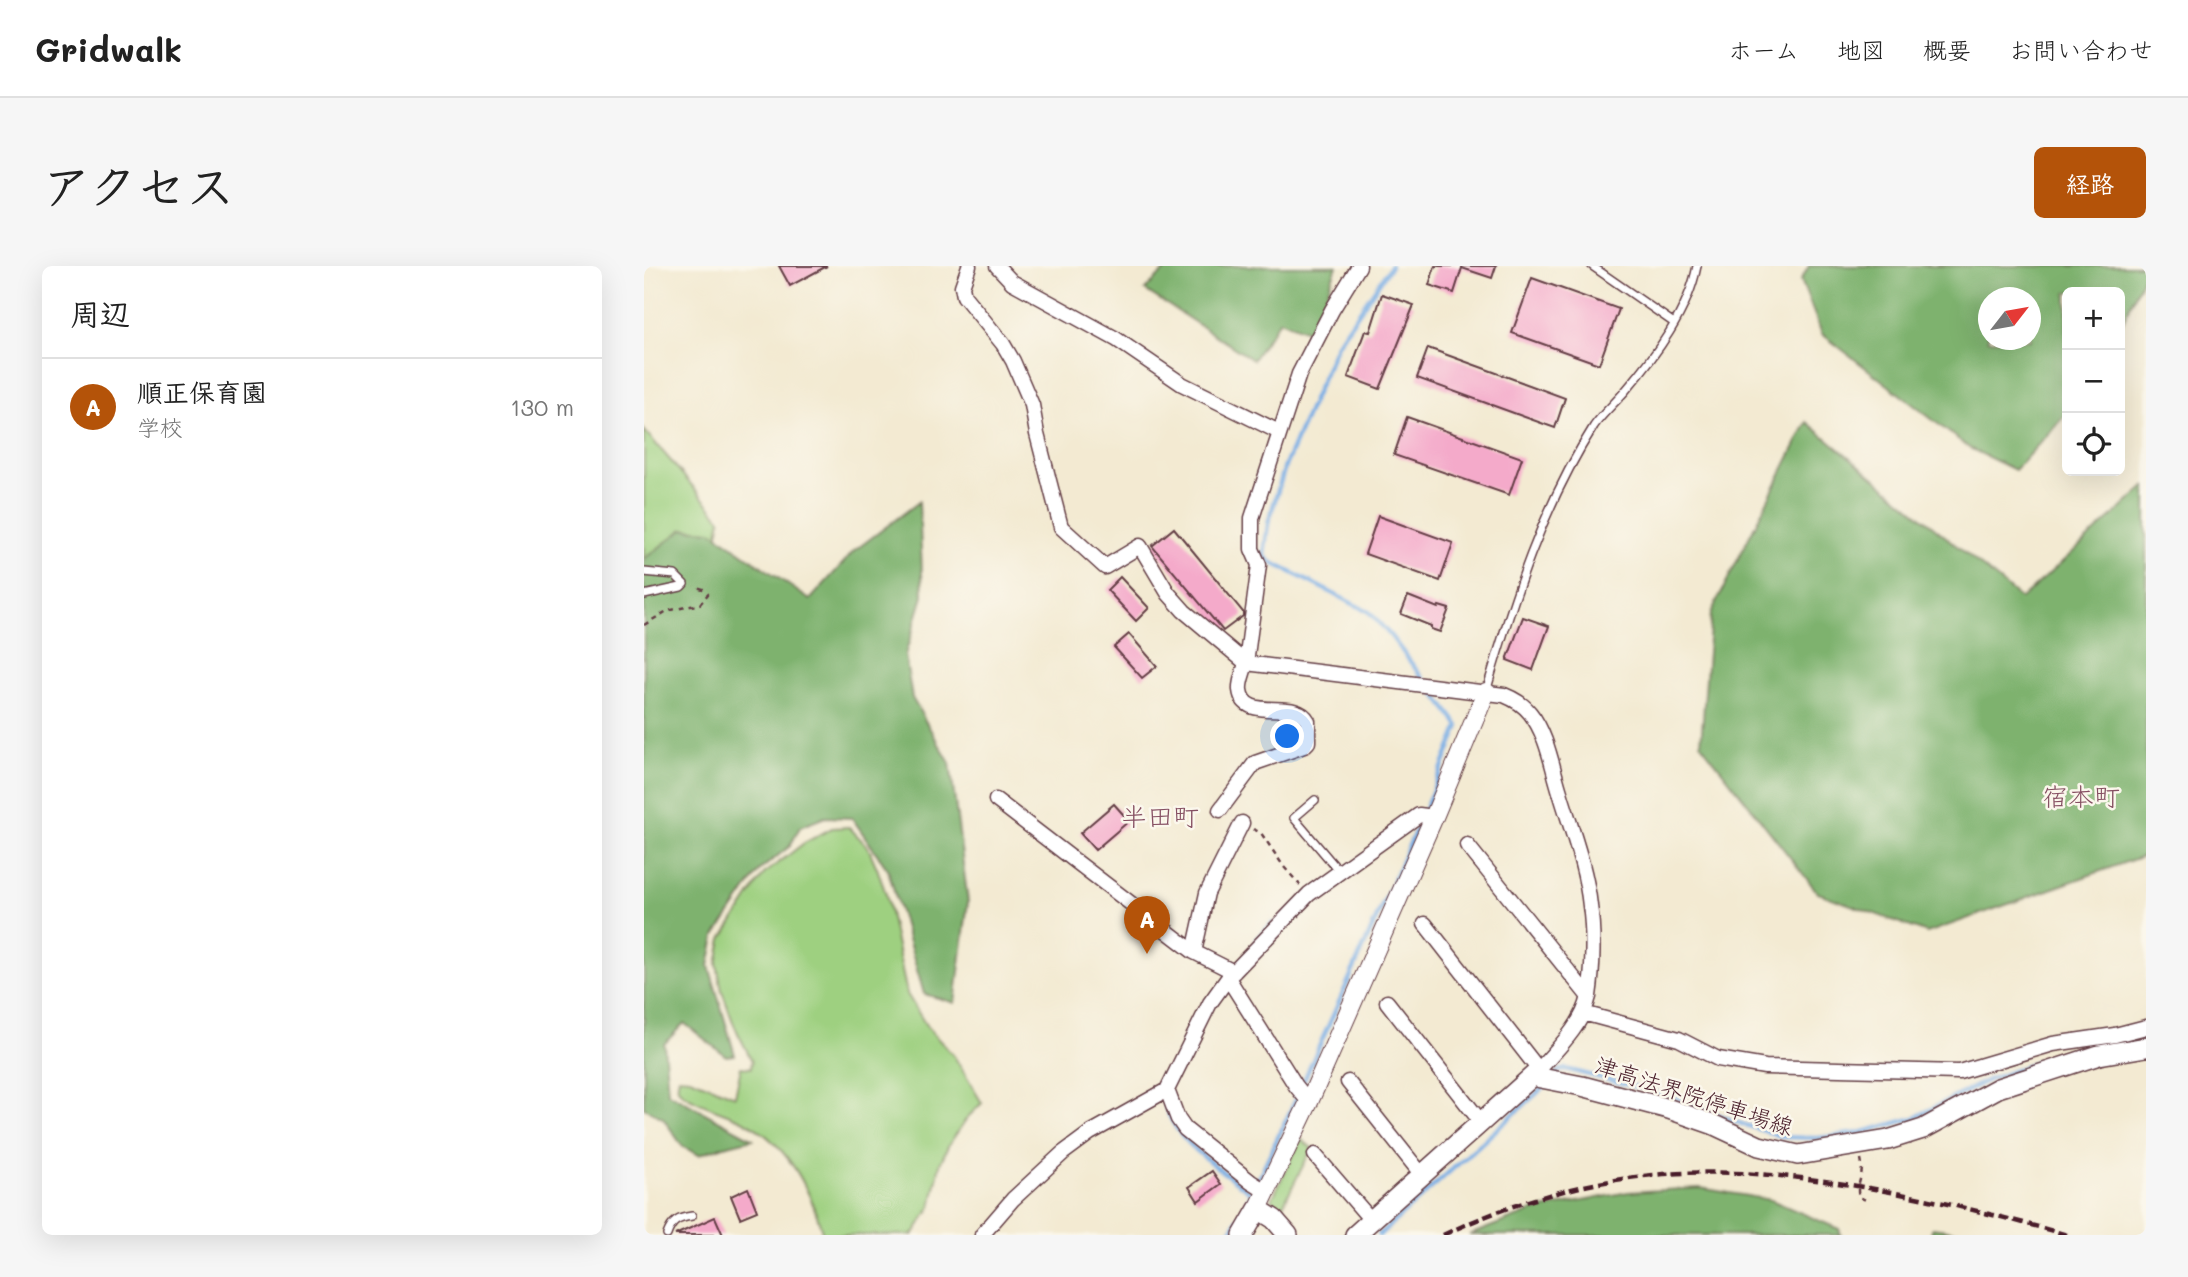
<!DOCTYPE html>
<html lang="ja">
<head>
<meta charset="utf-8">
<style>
  :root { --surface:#fff; --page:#f6f6f6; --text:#222; --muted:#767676; --line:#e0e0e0; --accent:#b45309 }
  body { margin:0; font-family:Mali,"Klee One",sans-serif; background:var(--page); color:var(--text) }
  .controls { position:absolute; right:21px; top:21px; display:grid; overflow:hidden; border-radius:10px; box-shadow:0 7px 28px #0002 }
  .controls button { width:63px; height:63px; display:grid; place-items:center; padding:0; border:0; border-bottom:2px solid var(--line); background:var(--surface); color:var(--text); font:35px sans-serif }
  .compass { position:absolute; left:1334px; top:21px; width:63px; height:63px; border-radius:50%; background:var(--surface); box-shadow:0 7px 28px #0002; rotate:59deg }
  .you { position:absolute; left:644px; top:471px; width:24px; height:24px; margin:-18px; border:5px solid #fff; border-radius:50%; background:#1a73e8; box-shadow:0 0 0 10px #1a73e833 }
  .badge { display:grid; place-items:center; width:46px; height:46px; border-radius:50%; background:var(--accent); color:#fff; font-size:23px; font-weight:700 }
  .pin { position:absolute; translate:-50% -58px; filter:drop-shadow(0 2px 4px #0008) }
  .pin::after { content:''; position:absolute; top:37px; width:24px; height:21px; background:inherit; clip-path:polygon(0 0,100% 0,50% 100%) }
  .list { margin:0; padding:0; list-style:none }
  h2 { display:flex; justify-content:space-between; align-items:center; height:91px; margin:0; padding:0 28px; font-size:30px }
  h2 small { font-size:23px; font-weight:400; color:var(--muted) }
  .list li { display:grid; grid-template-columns:46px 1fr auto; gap:21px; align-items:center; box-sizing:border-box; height:98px; padding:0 28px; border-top:2px solid var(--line) }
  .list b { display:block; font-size:26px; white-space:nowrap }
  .list p { margin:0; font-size:23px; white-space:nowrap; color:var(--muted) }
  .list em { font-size:23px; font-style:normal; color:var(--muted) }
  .icon { flex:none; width:38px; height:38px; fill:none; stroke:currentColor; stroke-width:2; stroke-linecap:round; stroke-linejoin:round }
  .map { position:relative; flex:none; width:1502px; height:969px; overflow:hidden; border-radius:10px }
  header { display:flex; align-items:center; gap:42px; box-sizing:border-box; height:98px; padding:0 35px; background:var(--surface); border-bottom:2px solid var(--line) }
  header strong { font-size:33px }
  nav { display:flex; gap:38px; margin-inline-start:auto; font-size:24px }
  .intro { display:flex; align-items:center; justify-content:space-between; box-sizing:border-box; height:168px; padding:0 42px }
  h1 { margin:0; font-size:49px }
  .button { padding:18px 32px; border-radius:10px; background:var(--accent); color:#fff; font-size:24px; font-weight:700 }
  main { display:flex; gap:42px; padding:0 42px }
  aside { flex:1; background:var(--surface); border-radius:10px; box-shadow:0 7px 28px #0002 }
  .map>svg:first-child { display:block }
  .green { fill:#9ed080; stroke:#747856; stroke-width:2 }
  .forest { fill:#7eb26e; stroke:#64684c; stroke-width:2; fill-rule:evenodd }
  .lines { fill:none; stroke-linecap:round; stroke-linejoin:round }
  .stream { stroke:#76ace4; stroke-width:4.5 }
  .building { fill:#f4aaca }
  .service-casing { stroke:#633d44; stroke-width:10 }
  .minor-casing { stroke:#633d44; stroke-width:17 }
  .tertiary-casing { stroke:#633d44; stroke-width:20 }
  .secondary-casing { stroke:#633d44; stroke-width:22 }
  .path { stroke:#633d44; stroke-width:2.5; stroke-dasharray:5 5; stroke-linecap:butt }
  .service { stroke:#fff; stroke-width:7 }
  .minor { stroke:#fff; stroke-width:14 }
  .tertiary { stroke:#fff; stroke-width:18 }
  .secondary { stroke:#fff; stroke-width:19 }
  .rail { stroke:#4a1f2b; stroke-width:4.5; stroke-dasharray:10 5; stroke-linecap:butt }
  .labels { text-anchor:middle; stroke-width:5; stroke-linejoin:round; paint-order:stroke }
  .street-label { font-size:23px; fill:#4a1f2b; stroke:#fbf7ec }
  .quarter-label { font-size:26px; fill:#865063; stroke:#fbf7ec }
</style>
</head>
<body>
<header>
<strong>Gridwalk</strong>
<nav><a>ホーム</a><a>地図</a><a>概要</a><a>お問い合わせ</a></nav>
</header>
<div class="intro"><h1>アクセス</h1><a class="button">経路</a></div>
<main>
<aside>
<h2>周辺<small></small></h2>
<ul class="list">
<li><span class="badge">A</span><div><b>順正保育園</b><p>学校</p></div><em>130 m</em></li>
</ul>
</aside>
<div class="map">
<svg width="1502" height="969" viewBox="0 0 1502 969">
  <rect width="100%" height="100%" fill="#fbf7ec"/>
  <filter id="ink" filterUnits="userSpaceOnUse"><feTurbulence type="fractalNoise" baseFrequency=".0143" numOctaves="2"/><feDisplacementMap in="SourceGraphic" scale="14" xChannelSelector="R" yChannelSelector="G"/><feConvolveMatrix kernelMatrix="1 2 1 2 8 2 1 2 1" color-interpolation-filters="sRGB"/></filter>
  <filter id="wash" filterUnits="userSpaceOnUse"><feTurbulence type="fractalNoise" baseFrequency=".00686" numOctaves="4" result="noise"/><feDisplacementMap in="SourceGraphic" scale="28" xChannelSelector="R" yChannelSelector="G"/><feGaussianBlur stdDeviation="1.57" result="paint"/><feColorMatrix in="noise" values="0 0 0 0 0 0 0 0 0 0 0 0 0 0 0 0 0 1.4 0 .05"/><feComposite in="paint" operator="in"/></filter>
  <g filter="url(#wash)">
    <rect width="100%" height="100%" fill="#f3ead2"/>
    <path class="green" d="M0,164L77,253L64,319L0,364Z
      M205,561L224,581L233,602L242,628L263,728L283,761L310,790L338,837L323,852L304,880L296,898L287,941L269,969H179C167,924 144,879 102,856C88,848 40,835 34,822C33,818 34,815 35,811L46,812L91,830L97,801L107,802L108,795L90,759L78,725L73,698L78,673L120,608L160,577L188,562Z
      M657,873L668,882L637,943L628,933Z"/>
    <path class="forest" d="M525,0H693L668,67L636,54L609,94L501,24Z
      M1165,0H1502V5L1476,62V26H1423V147L1371,204L1325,182L1178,68L1157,14ZM1344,32H1386V74H1344Z
      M1163,156L1377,333L1502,220V589L1283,667L1174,627L1057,478L1067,347Z
      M275,236L279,330L261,389L268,432L306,497L324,636L311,737L280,728L244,604L208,552L181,551L156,561L146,580L116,604L71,670L65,700L91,789L82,790L40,757L20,778L24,827L109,873L80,880L55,889L39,881L19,852L0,842V293L39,263L67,265L166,334L210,285Z
      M1056,922L1127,934L1195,963L1197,969H825L888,945L984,926Z
      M1288,962L1338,969H1287Z"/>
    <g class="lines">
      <path class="stream" d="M747,0L693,78L641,200L624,258L620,289L625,295L725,346L746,369L780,414
        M780,546L815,460L788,424
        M612,673L628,657
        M1468,777L1502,771
        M910,810L915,805L922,803L1028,830L1098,858L1140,871L1173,872L1215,867L1270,852L1344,814L1391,797L1446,782
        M657,821L776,555
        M520,834C529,876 576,902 607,927
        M584,969L597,949L654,829
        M735,969L902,819"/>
    </g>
    <g id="blocks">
      <path class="building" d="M135,0H183L146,20Z
        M791,0H852L848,12L818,2L810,27L785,19Z
        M888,12L975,43L955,98L868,67Z
        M738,28L770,39L736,123L704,111L721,65L726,66Z
        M784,82L921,132L911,162L773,112Z
        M763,151L878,192L865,229L750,189Z
        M734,250L809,277L796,315L721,288Z
        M530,262L599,346V350L579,365L508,280Z
        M476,311L505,342L492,355L463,324Z
        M764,330L794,342L795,340L805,343L796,366L787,363V360L757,348Z
        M879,351L905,360L889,404L863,394Z
        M485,368L513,400L498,412L470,381Z
        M470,538L485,555L451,584L436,567Z
        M568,905L577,918L554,935L545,921Z
        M104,922L113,945L96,952L87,930Z
        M71,951L79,969H31Z"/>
    </g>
  </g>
  <g filter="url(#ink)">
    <use href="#blocks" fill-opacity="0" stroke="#633d44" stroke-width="2"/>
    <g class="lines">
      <g class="service-casing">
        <path id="service" d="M948,0L1030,57
          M0,306L31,309L40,318L37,321L0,329
          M842,426C869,333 898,242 950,160C959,147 972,136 982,124C1012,89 1044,46 1053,0
          M671,534L650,552L695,605
          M23,969C28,955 34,952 48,950"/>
      </g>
      <g class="minor-casing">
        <path id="minor" d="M325,0L318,20L320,30L359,78L369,95L388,139L393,168L417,261L461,301L496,280L524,327L540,345L602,397C600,406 595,416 596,424C600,458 652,431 664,455V476L660,480L611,497L576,544
          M353,0L368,16L472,73L538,118L635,166
          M715,0L688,44L655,108L608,252V283L615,299L602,397L860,429C870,433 879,438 886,447C903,468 908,501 916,526C927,563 942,601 946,640C950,666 949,704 945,730C939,760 910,786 891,808
          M352,534L550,686L590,706
          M823,579L945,731
          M781,658L895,804
          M550,686L563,627L598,557
          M584,712L652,820L665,836
          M743,736L837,856
          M939,747L1035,773L1074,793L1121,801L1315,806L1409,778L1471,769L1502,761
          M704,816L778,909
          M523,824L534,853L541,863L607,916L623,926
          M671,889L727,954
          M338,969L369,933L419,887L446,867L523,824L566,737L584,712L665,628L775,549L790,551"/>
      </g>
      <g class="tertiary-casing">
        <path id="tertiary" d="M614,943L665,836L790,551L842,426"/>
      </g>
      <g class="secondary-casing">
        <path id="secondary" d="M599,969L614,943L630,953L644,969
          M711,969L891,808L897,812L938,820L1025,843L1068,858L1115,880L1154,889L1244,874L1279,863L1354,822L1455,789L1502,781"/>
      </g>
      <path class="path" d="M0,359L23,345L56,338L64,328L59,323L50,320
        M609,563L617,567L640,601L656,619
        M1217,893C1221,910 1211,918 1215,931L1222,934"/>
      <use href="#service" class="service"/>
      <use href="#minor" class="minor"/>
      <use href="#tertiary" class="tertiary"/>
      <use href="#secondary" class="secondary"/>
      <path class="rail" d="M799,969C860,940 924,920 992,911C1127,893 1293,932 1423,969"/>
    </g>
  </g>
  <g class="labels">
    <g class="street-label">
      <text transform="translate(1050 830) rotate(18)" y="8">津高法界院停車場線</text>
    </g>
    <g class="quarter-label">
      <text x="1437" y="540">宿本町</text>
      <text x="516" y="560">半田町</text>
    </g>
  </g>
</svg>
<div class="controls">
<button>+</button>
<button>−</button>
<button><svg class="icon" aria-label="locate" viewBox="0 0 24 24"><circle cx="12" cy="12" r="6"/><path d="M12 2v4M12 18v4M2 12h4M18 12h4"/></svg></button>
</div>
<svg class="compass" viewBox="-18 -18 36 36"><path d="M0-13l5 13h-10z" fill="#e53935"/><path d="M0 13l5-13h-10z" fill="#767676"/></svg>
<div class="you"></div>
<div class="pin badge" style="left:503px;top:688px">A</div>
</div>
</main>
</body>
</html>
